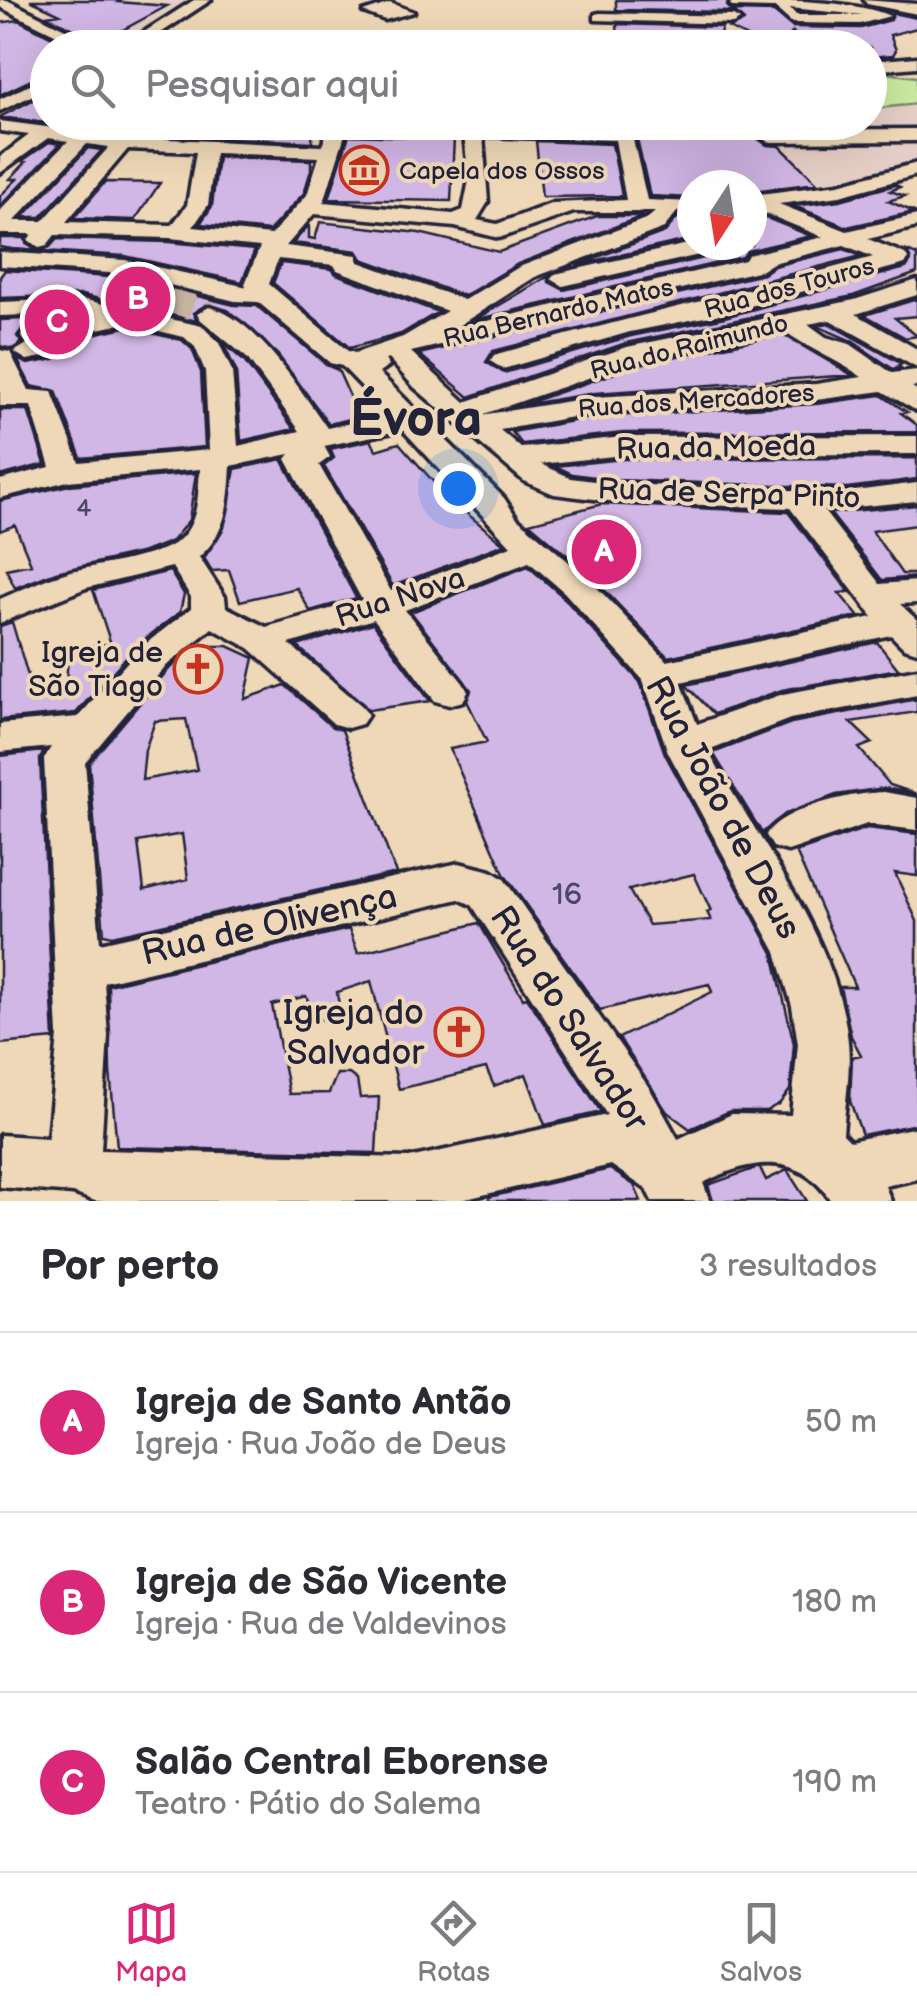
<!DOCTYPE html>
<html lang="pt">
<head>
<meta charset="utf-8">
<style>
  :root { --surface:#fff; --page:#f7f7f7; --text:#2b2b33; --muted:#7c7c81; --line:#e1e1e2; --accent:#db2777 }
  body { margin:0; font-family:"Balsamiq Sans",sans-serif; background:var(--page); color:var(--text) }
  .compass { position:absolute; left:677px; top:170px; width:90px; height:90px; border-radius:50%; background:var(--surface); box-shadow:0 10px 40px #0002; rotate:192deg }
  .you { position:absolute; left:458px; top:488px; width:35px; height:35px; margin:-25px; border:8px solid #fff; border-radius:50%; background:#1a73e8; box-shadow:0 0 0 15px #1a73e833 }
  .badge { display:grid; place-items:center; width:65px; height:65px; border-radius:50%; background:var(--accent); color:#fff; font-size:32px; font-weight:700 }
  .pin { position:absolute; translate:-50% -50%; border:5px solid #fff; box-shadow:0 2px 10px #0006 }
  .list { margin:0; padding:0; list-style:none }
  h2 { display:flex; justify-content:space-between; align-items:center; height:130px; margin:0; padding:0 40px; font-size:42px }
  h2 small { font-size:32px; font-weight:400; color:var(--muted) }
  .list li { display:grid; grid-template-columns:65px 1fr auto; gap:30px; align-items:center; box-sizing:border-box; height:180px; padding:0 40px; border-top:2px solid var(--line) }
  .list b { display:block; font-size:38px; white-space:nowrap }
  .list p { margin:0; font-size:32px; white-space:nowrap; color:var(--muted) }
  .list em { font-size:32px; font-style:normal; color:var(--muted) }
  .icon { flex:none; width:55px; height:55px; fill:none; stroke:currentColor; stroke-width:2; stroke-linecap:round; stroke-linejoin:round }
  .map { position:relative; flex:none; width:917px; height:1201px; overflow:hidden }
  .search { position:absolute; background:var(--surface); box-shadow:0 10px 40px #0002; left:30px; right:30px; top:30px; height:110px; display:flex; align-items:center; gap:25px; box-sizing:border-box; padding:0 35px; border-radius:55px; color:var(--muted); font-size:38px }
  .sheet { height:670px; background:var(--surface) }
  nav { display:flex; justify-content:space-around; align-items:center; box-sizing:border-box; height:140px; border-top:2px solid var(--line); background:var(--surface); font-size:28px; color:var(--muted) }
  nav a { display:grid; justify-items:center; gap:5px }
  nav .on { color:var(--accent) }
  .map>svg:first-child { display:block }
  .built { fill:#e5cec5 }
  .green { fill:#cbe9a1; stroke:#76866e; stroke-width:2.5 }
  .building { fill:#d1b7e5; stroke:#22223b; stroke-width:2.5; fill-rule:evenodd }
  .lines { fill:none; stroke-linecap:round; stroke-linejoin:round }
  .minor-tunnel { stroke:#c5b49e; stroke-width:25; stroke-dasharray:25 12; stroke-linecap:butt }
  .minor-casing { stroke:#22223b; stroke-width:7 }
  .major-casing { stroke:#22223b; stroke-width:7 }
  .minor { fill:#eed8b7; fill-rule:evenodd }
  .major { fill:#eed8b7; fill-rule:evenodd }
  .labels { text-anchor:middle; stroke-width:8; stroke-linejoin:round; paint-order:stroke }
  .far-poi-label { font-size:25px; fill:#22223b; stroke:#eed8b7; text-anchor:start }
  .far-street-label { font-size:25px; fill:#22223b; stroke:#eed8b7 }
  .number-label { font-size:25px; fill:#4e4766 }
  .street-label { font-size:30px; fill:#22223b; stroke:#eed8b7 }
  .poi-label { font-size:30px; fill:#22223b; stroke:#eed8b7; text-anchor:end }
  .near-number-label { font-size:30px; fill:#4e4766 }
  .near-street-label { font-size:35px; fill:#22223b; stroke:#eed8b7 }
  .near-poi-label { font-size:35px; fill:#22223b; stroke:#eed8b7; text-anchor:end }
  .town-label { font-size:50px; font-weight:bold; fill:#22223b; stroke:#eed8b7 }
</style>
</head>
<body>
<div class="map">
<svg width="917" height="1201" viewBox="0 0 917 1201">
  <rect width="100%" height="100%" fill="#eed8b7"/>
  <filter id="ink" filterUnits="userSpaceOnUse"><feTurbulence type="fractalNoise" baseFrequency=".01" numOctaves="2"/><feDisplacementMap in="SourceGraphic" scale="20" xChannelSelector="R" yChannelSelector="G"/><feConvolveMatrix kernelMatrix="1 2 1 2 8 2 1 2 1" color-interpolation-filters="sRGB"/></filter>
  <g filter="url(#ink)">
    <path class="built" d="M191,1L118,41H101L38,11L92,2Z
      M917,104V168L840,184L752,196V185H692V199H653L630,123L870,122V109Z"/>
    <path class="green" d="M870,71L917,77V104L870,109Z"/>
    <path class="building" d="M30,0H121L118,2L167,6L119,32L82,33L47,16L60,14Z
      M616,0H729L727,6L732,11L774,12L792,27L861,28L891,20L892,13L917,18V28L890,35L896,50L893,55L870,57V48H806L793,32L784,42L749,38L729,28L744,21L733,12L616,10Z
      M18,20L60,41L48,47V72L0,95V23Z
      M617,24L722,27L716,48H662L627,45L618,39Z
      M48,92V122H201L191,136L123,133L0,117Z
      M217,122H313L312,142L214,137Z
      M758,122L764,129L756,135L758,139L767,145L780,146L817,183L752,191V185H692V198L650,196L636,134L625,126L608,125Z
      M349,135L454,138L451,201L329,199Z
      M536,141L612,144L622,196L542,197Z
      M49,142L60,144L0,206V196L17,179H10L26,162L22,161Z
      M88,148L102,150L41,217H23Z
      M218,157L311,160V170L304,193L269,231L200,224L212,206Z
      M105,182L160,183L135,220L74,218Z
      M895,185L900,187L890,191L905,196L888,201L914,212L847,227L794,206L840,200Z
      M752,212L811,236L747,251L743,257L474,320L549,276V282L564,290L722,254L728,245H752Z
      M692,213V239L576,265L665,232L679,216Z
      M597,216H643L518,264L464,296L362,259L357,251L293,243L309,225V238L315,239L320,222L419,233L499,252Z
      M0,238H25L26,243L40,251L50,247L57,239L169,242L255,250L242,282L125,256L12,249L0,247Z
      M844,249L861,256L493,351L486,362L504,373L631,336L721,318L906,268L911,261L907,251L917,255V273L853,296L626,343L469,397L419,354L763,274L774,266Z
      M281,263L332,269L336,274L438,312L401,334L350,348L273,283Z
      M5,270L124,278L234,305L257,306L328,366L338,370L359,417L329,424L278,355L228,310L207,304L193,313L197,321L82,295L0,298V277Z
      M917,299V316L895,318L917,336L906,338L865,315Z
      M72,317L24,327L17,336L22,343L12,349L0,346V320Z
      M829,324L902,364L898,366L901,368L893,369L852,341L817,326Z
      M125,327L182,340L192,349L201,372L205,447L81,458L56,391L31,386L17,359L28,364L54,359L60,351L57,342Z
      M782,334L852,375L595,393L522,405L644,363Z
      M223,343L244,361L294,429L241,441L236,371Z
      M881,395L907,412L901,413L917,425V432L623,433L522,444L512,432L595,417L816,404Z
      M0,410H28L45,464L0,476Z
      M371,440L376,450L399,443L447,497L504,544L393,586L324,466L334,458L330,449Z
      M917,458V479L847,488L617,480L572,474L555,466L623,459Z
      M283,459V461L356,598L310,611L297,588L240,601L229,570L212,571L204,558L224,528L235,469Z
      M196,473L189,520L172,541L144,552L56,572L15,588L6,569L31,564L15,525L0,531V501L69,485Z
      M602,504L788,512L849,592L839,593L858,616L668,657L590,575L529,523Z
      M917,505V525L872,531L902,574H917V577L882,580L830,513Z
      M528,566L561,595L640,682L665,754L773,953L794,1044L790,1090L780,1103L766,1111H730L690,1129L667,1112L619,1038L712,992L709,984L600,1010L504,874L450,749L487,742L467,701L471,690L411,612ZM694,874L711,911L707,912L711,920L649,925L629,890Z
      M170,571L184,594L180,612L136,646L76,713L0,720V626L12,622L31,686L66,684L68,655L80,654L81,646L111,644L93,590Z
      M373,623L430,701L369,710L297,646Z
      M877,642L898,669L782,690L714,714L686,685Z
      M196,646H228L254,658L245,699L285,685L332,727L342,730L396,873L112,936L104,934L89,763L168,670ZM186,719L197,770L142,780L145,750L155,721ZM182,834L188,879L144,890L138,842Z
      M917,699V712L850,722L872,743L859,748L890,785L917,794L884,788L836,795L785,814L762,833L713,753L791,723Z
      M44,751L40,759L54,1039L0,1044V756Z
      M867,828L917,834V876L895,873L917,921V1124L862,1135L850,1101L852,1057L861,1055L851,1036L840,987H855L796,852Z
      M479,923L523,998L527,997L601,1112L545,1125L526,1074L494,1086L486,1068L399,1089L371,981L337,992L339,1006L329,1022L315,1017L306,996L272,1005L289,1094L329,1093L337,1074H349L357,1080L360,1098L379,1097L376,1153L117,1147L110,1071L108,985L349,929L358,953Z
      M756,1168H760L766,1180L787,1170L807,1201H713L708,1185Z
      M610,1169L634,1185L641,1201H489V1197Z"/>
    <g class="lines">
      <path class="minor-tunnel" d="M169,298L209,314"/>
      <g class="minor-casing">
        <path id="minor" d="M0,0H7L103,48H83L0,7Z
          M194,0H211L138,48H119Z
          M736,0C779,0 855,0 890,16L860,24L792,23L775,8L732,7L730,4ZM790,8L863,15H796Z
          M390,3L414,12L385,20L363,12Z
          M600,13L733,16L740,20L733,24L595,20V14Z
          M509,38L618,43L625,48H387L394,43Z
          M917,57V67L870,71V61Z
          M48,76V88L0,111V99Z
          M0,121L123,137L322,146L330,122H473L623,129L632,135L647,200L692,202L691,210L677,212L664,228L535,277L453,329L745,260L748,255L823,237L752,208V195L839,184L917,163V175L840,196L779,204L847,231L917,215V227L868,239L905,254L908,259L905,264L720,314L630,332L503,369L490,361L494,355C619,319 747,292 873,257L844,245L773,263L762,270L411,352L465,402L627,347L854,300L917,280V295L856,314L917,349V368L830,320L808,324L826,337L850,344L892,373L917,370V386L912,387L917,390V411L882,391L816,400L595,413L500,430L521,448L623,437L917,436V454L623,455L541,464L571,478L617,484L847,492L917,483V501L823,510L880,584L917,581V603L900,604L917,620V652L904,648L891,635L681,682L697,724L783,694L917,669V695L790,719L708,751C757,840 838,938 848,1042C851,1071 845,1104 843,1134L850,1141L917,1127V1179L885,1186L891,1201H831C799,1150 749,1159 703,1183L710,1201H652L646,1189L611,1165L457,1201H95L73,1193L0,1187V1135L48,1138L58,1035L44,759L51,747L0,752V724L78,717L139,649L191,608V597L172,567L86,588L0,623V599C21,590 43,579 65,573C95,564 164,559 183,536C199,519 198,491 200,469L68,481L0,498V480L50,467L31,406H0V350L10,352L29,390L52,392L79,462L209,450L205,371L195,347L184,337L125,323L51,340L57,349L53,355L27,360L14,352L27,344L21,336L25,331L95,316L81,313L0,316V302L81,299L202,326L219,343L232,371L238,446L300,431L247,358L200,319L197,314L209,307C256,318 300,390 327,428L389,415L342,366L330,363L258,302L235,301L125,274L0,266V252L125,260L247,287L245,284L260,247L169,238L55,235L47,245L39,247L28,240L32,234H0V211L68,141L48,138L0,173V157L29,135L0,131ZM346,131L464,135L469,180L463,210L453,214L324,202ZM483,136L615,140L626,200L553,203L497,224L477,220L488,202ZM87,144L109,147L43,221H14ZM128,149L196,152L187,205L172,225L66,222ZM215,153L319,157L307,195L271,235L193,227L208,205ZM574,212H655L648,218L519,267L464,300L359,262L357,255L286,246L314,214L455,227L499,238ZM278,259L334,265L337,270L447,311L403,337L355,353L348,351L269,284ZM783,330C808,349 836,359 862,377L816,384L595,397L481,415L643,359ZM389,359L414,387L524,481L554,494L617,502L790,508L873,617L667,661L588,578L517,518L504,498L379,373L389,366L385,360ZM403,430L511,546L391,591L319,465L330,457L324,446ZM290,454L286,459L362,600L266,627L226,607L225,597L199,557C227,533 229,501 231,466ZM529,562L564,592L643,680L668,752L776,952L792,1006L798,1044L791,1115L732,1114L678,1139L650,1089L504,879L491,871L459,863L100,943L85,762L165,667L212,628L249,648L334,724L348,728L362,724L368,715L362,706L289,644L374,619L435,701L449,705L463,701L468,692L463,683L405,610ZM459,899L472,905L607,1115L409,1158L101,1150L108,1035L104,982Z
          M917,129V141L769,142L760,136L769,130Z
          M692,243L724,245L721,250L563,286L551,279L555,274Z
          M884,792L917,798V830L867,824L788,851L773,847L766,835C781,808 853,793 884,792Z"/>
      </g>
      <g class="major-casing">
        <path id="major" d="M864,0L917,4V14L867,4Z"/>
      </g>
      <use href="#minor" class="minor"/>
      <use href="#major" class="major"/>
    </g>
  </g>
  <defs>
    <g id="museum-ring" transform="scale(2.5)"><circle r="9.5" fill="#eed8b7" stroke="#c8321e" stroke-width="1.5"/><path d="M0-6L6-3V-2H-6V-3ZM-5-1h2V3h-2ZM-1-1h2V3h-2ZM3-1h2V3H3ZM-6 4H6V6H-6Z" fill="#c8321e"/></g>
    <g id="church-ring" transform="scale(2.5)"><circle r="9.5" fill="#eed8b7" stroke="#c8321e" stroke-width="1.5"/><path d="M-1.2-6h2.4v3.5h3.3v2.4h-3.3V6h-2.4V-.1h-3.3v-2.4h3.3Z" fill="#c8321e"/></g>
  </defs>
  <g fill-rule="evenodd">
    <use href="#museum-ring" x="364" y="170"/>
    <use href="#church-ring" x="198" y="669"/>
    <use href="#church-ring" x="459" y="1032"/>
  </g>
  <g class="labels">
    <g class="far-poi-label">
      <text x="399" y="179">Capela dos Ossos</text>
    </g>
    <g class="far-street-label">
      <text transform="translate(789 287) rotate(-15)" y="9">Rua dos Touros</text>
      <text transform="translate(558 312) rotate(-13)" y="9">Rua Bernardo Matos</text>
      <text transform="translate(689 346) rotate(-14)" y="9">Rua do Raimundo</text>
      <text transform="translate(696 400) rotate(-4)" y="9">Rua dos Mercadores</text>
    </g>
    <g class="number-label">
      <text x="84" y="516">4</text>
    </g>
    <g class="street-label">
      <text transform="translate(716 447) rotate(-1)" y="10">Rua da Moeda</text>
      <text transform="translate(729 493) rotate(2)" y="10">Rua de Serpa Pinto</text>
      <text transform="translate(400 597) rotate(-18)" y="10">Rua Nova</text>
    </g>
    <g class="poi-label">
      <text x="163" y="662">Igreja de<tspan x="163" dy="34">São Tiago</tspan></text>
    </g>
    <g class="near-number-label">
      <text x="567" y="904">16</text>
    </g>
    <g class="near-street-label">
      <text transform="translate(724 807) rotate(62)" y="12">Rua João de Deus</text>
      <text transform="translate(269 924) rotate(-13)" y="12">Rua de Olivença</text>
      <text transform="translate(570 1018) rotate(57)" y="12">Rua do Salvador</text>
    </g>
    <g class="near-poi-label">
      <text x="424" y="1024">Igreja do<tspan x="424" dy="40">Salvador</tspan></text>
    </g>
    <g class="town-label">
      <text x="416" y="435">Évora</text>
    </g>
  </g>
</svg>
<svg class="compass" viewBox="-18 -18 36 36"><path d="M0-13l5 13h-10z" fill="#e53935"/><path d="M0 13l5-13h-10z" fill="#7c7c81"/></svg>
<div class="you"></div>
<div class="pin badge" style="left:604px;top:552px">A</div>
<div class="pin badge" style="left:138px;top:299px">B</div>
<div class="pin badge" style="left:57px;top:322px">C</div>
<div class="search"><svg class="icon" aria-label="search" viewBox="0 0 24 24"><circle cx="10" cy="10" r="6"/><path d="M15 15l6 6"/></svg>Pesquisar aqui</div>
</div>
<section class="sheet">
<h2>Por perto<small>3 resultados</small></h2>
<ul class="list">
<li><span class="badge">A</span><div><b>Igreja de Santo Antão</b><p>Igreja · Rua João de Deus</p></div><em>50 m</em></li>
<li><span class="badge">B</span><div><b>Igreja de São Vicente</b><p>Igreja · Rua de Valdevinos</p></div><em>180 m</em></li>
<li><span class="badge">C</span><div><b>Salão Central Eborense</b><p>Teatro · Pátio do Salema</p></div><em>190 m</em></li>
</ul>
</section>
<nav>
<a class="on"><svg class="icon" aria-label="map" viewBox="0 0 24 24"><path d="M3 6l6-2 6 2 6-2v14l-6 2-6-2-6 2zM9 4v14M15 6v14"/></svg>Mapa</a>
<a><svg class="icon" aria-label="directions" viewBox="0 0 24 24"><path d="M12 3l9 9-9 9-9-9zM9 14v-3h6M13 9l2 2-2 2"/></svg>Rotas</a>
<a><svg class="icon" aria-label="saved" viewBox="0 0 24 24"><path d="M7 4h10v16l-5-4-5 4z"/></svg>Salvos</a>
</nav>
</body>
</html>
